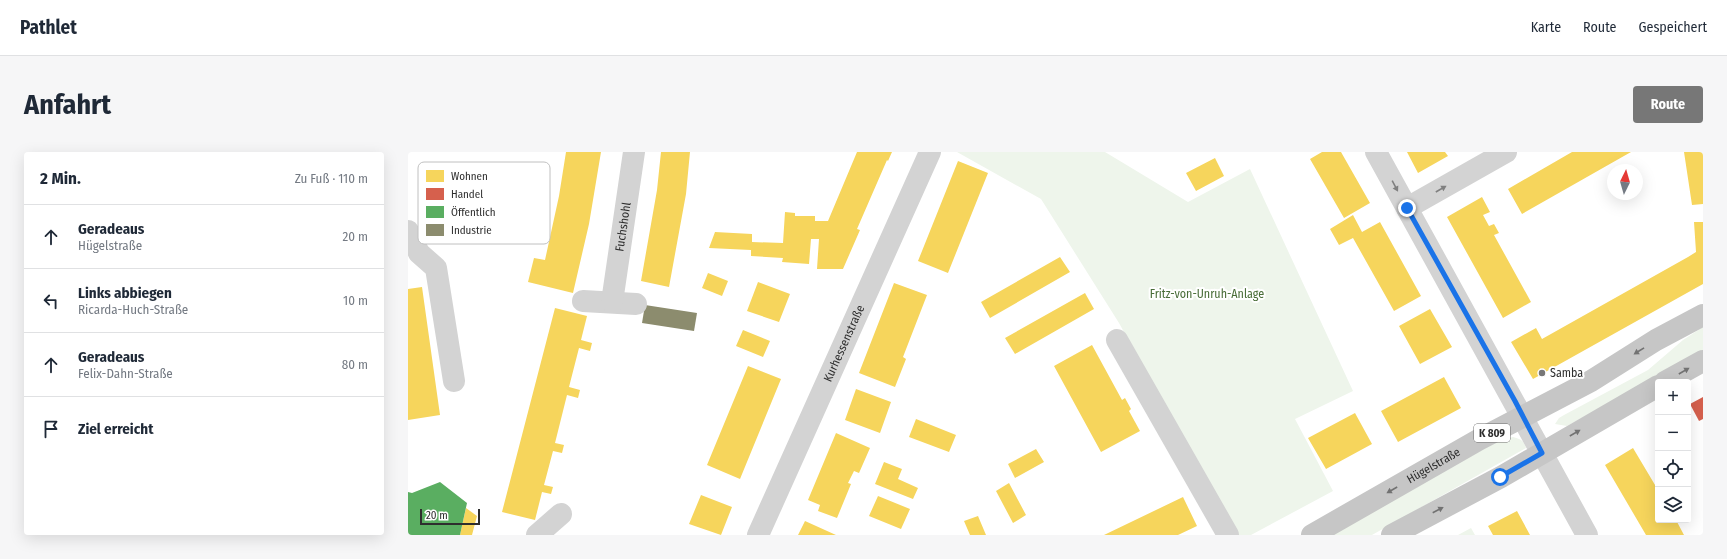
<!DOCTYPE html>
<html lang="de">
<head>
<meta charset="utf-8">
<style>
  :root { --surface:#fff; --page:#f6f6f7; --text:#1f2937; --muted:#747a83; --line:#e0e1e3; --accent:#777 }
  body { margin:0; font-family:"Fira Sans Condensed",sans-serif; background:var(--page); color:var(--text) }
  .controls { position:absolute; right:12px; bottom:12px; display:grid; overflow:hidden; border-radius:4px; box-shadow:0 4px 16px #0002 }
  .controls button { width:36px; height:36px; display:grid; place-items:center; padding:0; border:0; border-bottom:1px solid var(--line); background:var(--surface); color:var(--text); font:20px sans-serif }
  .compass { position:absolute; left:1199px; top:12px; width:36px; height:36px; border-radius:50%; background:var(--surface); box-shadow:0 4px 16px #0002; rotate:5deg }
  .scale { position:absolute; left:12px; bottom:10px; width:60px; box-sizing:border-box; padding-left:4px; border:2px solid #2e2e2e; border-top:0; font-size:11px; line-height:14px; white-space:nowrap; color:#2e2e2e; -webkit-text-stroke:3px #fff; paint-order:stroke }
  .stop { position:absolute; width:12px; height:12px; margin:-9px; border:3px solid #1a73e8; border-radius:50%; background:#fff }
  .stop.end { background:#1a73e8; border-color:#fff; box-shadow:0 1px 4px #0008 }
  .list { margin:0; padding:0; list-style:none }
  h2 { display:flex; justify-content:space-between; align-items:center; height:52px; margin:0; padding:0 16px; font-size:17px }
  h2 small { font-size:13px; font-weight:400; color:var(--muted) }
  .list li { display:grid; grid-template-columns:26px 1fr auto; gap:12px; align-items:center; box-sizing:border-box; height:64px; padding:0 16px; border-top:1px solid var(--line) }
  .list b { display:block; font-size:15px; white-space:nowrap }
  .list p { margin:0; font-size:13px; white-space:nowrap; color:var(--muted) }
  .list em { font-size:13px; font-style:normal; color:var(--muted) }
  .icon { flex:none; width:22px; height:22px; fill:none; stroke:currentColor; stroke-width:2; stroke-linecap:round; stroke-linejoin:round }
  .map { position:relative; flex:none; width:1295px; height:383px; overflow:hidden; border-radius:4px }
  header { display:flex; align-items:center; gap:24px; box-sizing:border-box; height:56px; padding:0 20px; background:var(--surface); border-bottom:1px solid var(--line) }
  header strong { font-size:19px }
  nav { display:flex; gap:22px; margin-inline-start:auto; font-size:14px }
  .intro { display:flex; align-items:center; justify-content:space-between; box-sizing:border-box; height:96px; padding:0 24px }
  h1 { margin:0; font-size:28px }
  .button { padding:10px 18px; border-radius:4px; background:var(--accent); color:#fff; font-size:14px; font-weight:700 }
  main { display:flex; gap:24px; padding:0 24px }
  aside { flex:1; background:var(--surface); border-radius:4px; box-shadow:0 4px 16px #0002 }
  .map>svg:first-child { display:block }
  .green { fill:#eef5eb }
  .homes { fill:#f6d55c }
  .shops { fill:#d6604d }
  .public { fill:#5aae61 }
  .industry { fill:#8c8c6e }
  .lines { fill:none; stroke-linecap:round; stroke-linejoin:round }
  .minor { stroke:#d3d3d3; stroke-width:22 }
  .major { stroke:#c6c6c6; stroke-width:22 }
  .oneway { fill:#808080 }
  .oneway2 { fill:#727272 }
  .route { stroke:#1a73e8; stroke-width:5 }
  .poi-dot { fill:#777; stroke:#fff; stroke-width:1.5 }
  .labels { text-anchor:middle; stroke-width:4; stroke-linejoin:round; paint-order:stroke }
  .shield { fill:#fff; stroke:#6d6d6d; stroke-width:1 }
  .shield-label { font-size:11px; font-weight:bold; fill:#2e2e2e }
  .street-label { font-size:12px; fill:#2e2e2e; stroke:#fff }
  .park-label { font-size:12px; fill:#496d38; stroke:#fff }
  .poi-label { font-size:12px; fill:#2e2e2e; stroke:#fff; text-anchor:start }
  .key { fill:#fff; stroke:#c0c0c0; stroke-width:1 }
  .key-label { font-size:11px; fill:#2e2e2e }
</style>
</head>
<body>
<header>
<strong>Pathlet</strong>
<nav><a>Karte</a><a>Route</a><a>Gespeichert</a></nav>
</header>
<div class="intro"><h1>Anfahrt</h1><a class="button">Route</a></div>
<main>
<aside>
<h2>2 Min.<small>Zu Fuß · 110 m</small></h2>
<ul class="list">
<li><svg class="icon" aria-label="ahead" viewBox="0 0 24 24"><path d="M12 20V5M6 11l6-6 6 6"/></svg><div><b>Geradeaus</b><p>Hügelstraße</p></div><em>20 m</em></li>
<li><svg class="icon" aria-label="left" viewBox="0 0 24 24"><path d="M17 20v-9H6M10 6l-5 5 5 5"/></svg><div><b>Links abbiegen</b><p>Ricarda-Huch-Straße</p></div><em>10 m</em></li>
<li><svg class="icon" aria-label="ahead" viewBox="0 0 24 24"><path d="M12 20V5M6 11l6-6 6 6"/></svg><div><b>Geradeaus</b><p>Felix-Dahn-Straße</p></div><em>80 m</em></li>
<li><svg class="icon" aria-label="arrive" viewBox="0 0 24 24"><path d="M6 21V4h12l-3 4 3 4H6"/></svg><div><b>Ziel erreicht</b></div></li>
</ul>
</aside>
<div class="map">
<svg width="1295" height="383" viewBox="0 0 1295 383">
  <rect width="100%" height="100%" fill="#fff"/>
  <path class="green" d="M549,0H697L780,50L842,17L945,239L887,267L925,339L843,383H828L711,171L633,47Z
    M1295,175V199L1159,274L1147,272L1151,266L1156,263L1240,218L1275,188Z
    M1105,285C1112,287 1116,288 1118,296L964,383H921L1092,288Z
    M1063,376L1067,383H1050Z"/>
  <path class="homes" d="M158,0H193L181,72L165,141L120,130L126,106L137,108L151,44Z
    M253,0H282L278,42L261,135L233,129L249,38Z
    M449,0H484L480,9L479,8L449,77L452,78L435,117H409L411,87H403L401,112L374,110L375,106L343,104V98L301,96L307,80L344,82V90L375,91L377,60L387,61V64H407V69H420Z
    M914,0H933L962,51L936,66L902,7Z
    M999,0H1037L1040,4L1010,21Z
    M1164,0H1223L1114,62L1100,37Z
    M1276,0H1295V52L1284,53Z
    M807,6L816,24L788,39L778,21Z
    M550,9L580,21L540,121L510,109Z
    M1074,45L1082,60L1075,63L1081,74L1086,72L1091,81L1086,83L1123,150L1095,166L1039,65Z
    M945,63L954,80L972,70L1013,144L986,159L945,86L931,93L922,77Z
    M1286,70H1295V132L1125,227L1103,190L1128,176L1134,187L1280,105L1288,100Z
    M652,105L662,120L582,166L573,150Z
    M300,121L320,129L314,144L294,136Z
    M350,130L382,142L371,170L339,159Z
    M486,131L519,143L495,205L498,207L487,235L451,221Z
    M14,135L32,263L0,268V137Z
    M677,141L686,157L607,202L597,186Z
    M147,156L179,164L173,188L184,191L182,199L171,196L161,235L172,238L170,246L159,243L147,291L156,293L154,301L145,299L136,333L145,335L143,342L134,340L127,368L94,360Z
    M1022,157L1044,195L1012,212L991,174Z
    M335,178L362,189L355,205L328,194Z
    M684,193L714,248L717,246L723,257L721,259L732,279L693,300L646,214Z
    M340,214L373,227L332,327L299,313Z
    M1036,225L1053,256L990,290L973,259Z
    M448,237L483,250L472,281L437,268Z
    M947,261L964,292L918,317L900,286Z
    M508,267L548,283L541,300L501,285Z
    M428,281L462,296L451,321L446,319L440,331L443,332L429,366L410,359L412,353L400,348Z
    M1225,296L1250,338V368H1268L1276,383H1238L1197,313Z
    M628,297L636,310L607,326L600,312Z
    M476,310L494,317L490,327L510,336L505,347L467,332Z
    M601,331L618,363L605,371L588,339Z
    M293,343L324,355L313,383L281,372Z
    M470,344L502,357L493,377L461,364Z
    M775,345L789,374L770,383H696Z
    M58,356L69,364L64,383H52Z
    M1109,359L1122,383H1085L1080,374Z
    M570,364L578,383H562L556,369Z
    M397,369L428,383H390Z"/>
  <path class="shops" d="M1295,245V267L1291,269L1282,252Z"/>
  <path class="public" d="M32,330L59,351L52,383H0V340L4,341Z"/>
  <path class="industry" d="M237,153L289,161L286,179L234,171Z"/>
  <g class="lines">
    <g class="minor">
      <path d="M968,0L1179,383"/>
      <path d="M999,56L1098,0"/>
      <path d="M0,79L11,101L28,116L46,229"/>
      <path d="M175,149L228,152"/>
      <path id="s1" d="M204,150L226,0"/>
      <path d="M709,188L820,383"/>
      <path d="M129,383L153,362"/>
      <path id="s2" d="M350,383L522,0"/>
    </g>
    <g class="major">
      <path d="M1257,230L1295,209"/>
      <path id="s3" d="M904,383L1072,287L1183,229L1248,188L1295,163"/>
      <path d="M984,383L1093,325L1250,234"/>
    </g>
  </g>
  <defs><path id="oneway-solid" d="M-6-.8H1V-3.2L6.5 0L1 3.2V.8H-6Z"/></defs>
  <g class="oneway">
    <use href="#oneway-solid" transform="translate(987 34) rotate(62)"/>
    <use href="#oneway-solid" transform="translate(1033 37) rotate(-30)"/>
  </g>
  <g class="oneway2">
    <use href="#oneway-solid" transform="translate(1231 199) rotate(148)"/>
    <use href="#oneway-solid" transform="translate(1276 219) rotate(-30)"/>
    <use href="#oneway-solid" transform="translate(1167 281) rotate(-30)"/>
    <use href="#oneway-solid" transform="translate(984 338) rotate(150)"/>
    <use href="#oneway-solid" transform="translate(1030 358) rotate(-28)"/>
  </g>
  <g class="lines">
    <path class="route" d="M999,56L1107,249L1134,301L1092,325"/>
  </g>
  <circle class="poi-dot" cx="1134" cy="221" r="4"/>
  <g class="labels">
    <rect class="shield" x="1066" y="272" width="36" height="18" rx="3"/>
    <g class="shield-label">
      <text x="1084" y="285">K 809</text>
    </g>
    <g class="street-label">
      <text dy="4" stroke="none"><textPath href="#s1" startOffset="76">Fuchshohl</textPath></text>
      <text dy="4" stroke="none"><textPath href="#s2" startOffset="210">Kurhessenstraße</textPath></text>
      <text dy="4" stroke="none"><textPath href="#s3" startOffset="140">Hügelstraße</textPath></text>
    </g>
    <g class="park-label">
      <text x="799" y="146">Fritz-von-Unruh-Anlage</text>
    </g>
    <g class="poi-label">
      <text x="1142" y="225">Samba</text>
    </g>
  </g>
  <rect x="10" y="10" width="132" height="82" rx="6" class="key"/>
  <rect x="18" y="18" width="18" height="12" fill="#f6d55c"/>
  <rect x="18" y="36" width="18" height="12" fill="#d6604d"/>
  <rect x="18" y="54" width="18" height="12" fill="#5aae61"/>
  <rect x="18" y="72" width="18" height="12" fill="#8c8c6e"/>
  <g class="key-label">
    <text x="43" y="28">Wohnen</text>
    <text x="43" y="46">Handel</text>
    <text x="43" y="64">Öffentlich</text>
    <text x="43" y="82">Industrie</text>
  </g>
</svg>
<div class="controls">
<button>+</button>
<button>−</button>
<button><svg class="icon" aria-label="locate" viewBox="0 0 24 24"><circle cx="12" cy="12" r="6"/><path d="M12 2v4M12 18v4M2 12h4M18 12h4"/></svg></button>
<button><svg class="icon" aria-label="layers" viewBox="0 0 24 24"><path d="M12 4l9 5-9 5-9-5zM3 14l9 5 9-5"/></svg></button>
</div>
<svg class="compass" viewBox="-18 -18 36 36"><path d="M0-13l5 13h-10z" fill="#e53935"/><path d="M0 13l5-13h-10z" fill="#747a83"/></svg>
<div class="scale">20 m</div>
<div class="stop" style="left:1092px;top:325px"></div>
<div class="stop end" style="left:999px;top:56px"></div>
</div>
</main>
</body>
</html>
